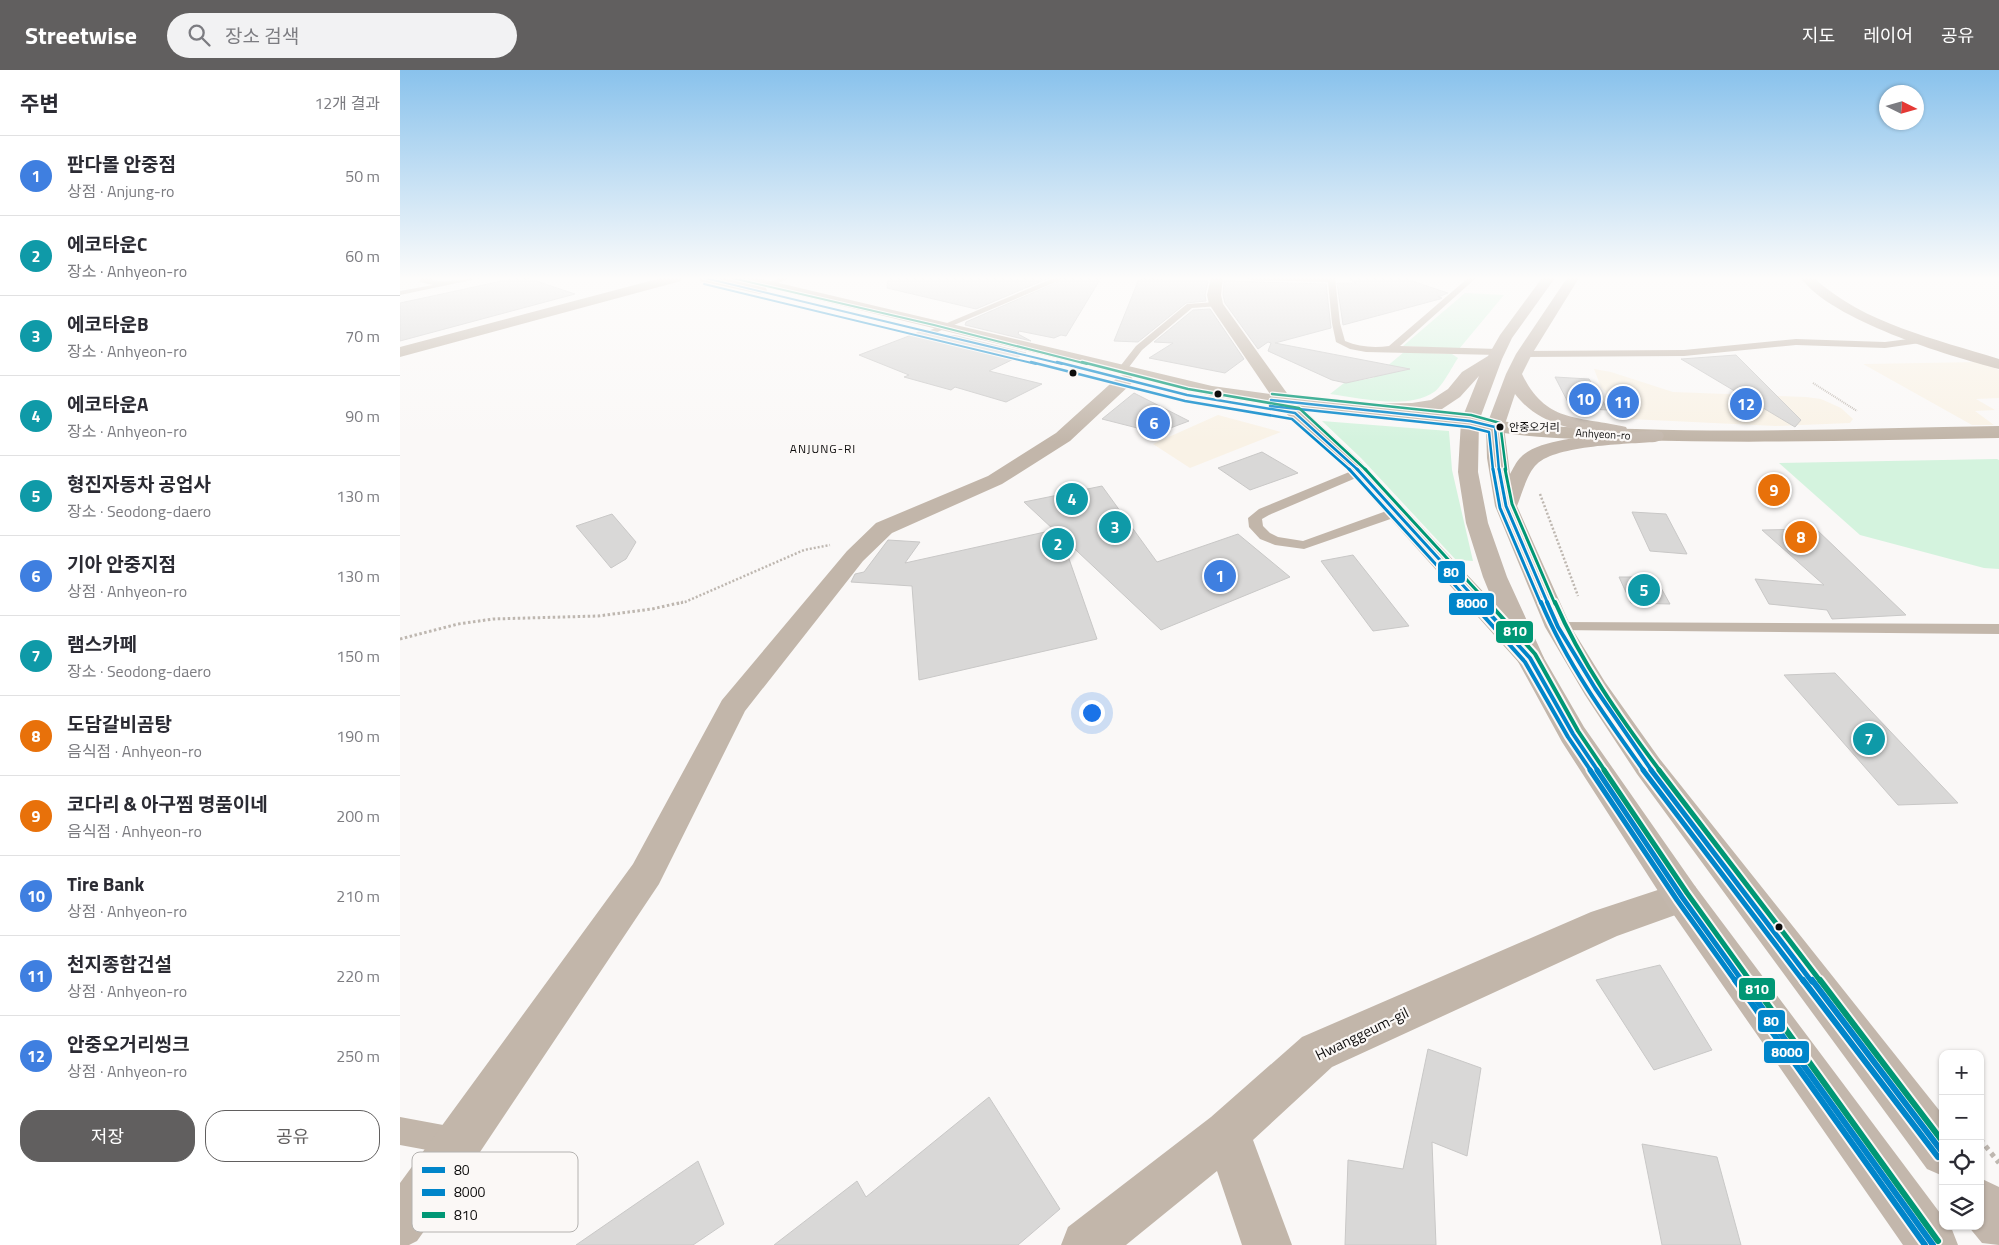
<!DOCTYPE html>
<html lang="ko">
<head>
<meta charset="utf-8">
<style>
  :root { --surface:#fff; --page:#f2f2f3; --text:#2b2b33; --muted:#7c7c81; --line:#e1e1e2; --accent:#615f5f }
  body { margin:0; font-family:"Titillium Web","Noto Sans KR",sans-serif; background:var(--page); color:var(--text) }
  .controls { position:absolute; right:15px; bottom:15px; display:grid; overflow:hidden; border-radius:10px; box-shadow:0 1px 4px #0004 }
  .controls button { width:45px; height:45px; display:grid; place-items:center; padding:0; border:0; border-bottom:1px solid var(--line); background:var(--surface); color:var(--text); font:25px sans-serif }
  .compass { position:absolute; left:1479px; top:15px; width:45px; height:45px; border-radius:50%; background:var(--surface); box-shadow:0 1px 4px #0004; rotate:95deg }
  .you { position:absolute; left:691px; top:642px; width:18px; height:18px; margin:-12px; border:4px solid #fff; border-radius:50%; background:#1a73e8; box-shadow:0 0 0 8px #1a73e833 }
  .badge { display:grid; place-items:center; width:32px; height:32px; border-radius:50%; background:var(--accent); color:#fff; font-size:16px; font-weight:700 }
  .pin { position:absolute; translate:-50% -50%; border:2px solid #fff; box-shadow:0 1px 5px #0006 }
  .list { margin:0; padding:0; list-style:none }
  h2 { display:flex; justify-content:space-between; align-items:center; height:65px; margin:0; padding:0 20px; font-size:21px }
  h2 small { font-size:16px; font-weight:400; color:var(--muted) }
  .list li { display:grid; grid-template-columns:32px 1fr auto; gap:15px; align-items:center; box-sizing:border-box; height:80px; padding:0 20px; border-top:1px solid var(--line) }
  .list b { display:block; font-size:19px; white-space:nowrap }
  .list p { margin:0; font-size:16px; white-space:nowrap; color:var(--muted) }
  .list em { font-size:16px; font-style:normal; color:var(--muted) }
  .actions { display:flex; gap:10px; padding:15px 20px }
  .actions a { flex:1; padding:11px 0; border:1px solid var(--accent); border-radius:20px; text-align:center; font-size:18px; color:var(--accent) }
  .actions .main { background:var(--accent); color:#fff }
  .icon { flex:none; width:28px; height:28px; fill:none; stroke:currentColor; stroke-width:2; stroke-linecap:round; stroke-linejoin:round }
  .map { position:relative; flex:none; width:1599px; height:1175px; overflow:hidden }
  header { display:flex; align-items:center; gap:30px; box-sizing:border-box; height:70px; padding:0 25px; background:var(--accent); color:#fff }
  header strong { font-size:24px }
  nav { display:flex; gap:28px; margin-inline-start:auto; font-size:18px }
  .search { width:350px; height:45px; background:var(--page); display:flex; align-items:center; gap:12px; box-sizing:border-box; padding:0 18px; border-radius:28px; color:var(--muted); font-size:19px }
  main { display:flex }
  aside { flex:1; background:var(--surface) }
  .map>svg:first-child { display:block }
  .commercial { fill:#f9f2e6 }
  .green { fill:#d4f3de }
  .building { fill:#d9d8d7; stroke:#c9c8c7 }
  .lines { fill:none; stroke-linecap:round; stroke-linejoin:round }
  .path-far3 { stroke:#beb7b0; stroke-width:2; stroke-dasharray:1 1; stroke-linecap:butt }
  .path-far2 { stroke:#beb7b0; stroke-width:2.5; stroke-dasharray:2 2; stroke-linecap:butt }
  .path-far1 { stroke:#beb7b0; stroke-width:3; stroke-dasharray:2.5 2.5; stroke-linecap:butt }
  .path { stroke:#beb7b0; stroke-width:5; stroke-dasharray:4.5 4.5; stroke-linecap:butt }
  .lane { fill:#c2b6aa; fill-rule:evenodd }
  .street { fill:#c2b6aa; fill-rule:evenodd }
  .secondary { fill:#c0b4a7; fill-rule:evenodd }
  .primary { fill:#c3b7ac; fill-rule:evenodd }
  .bus-1-far5-casing { stroke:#fbf8f6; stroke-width:4 }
  .bus-1-far4-casing { stroke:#fbf8f6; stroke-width:5 }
  .bus-1-far3-casing { stroke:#fbf8f6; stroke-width:6 }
  .bus-1-far2-casing { stroke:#fbf8f6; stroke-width:8 }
  .bus-1-far1-casing { stroke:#fbf8f6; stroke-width:9 }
  .bus-1-casing { stroke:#fbf8f6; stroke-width:10 }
  .bus-2-far5-casing { stroke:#fbf8f6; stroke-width:4 }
  .bus-2-far4-casing { stroke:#fbf8f6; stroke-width:5 }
  .bus-2-far3-casing { stroke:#fbf8f6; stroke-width:6 }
  .bus-2-far2-casing { stroke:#fbf8f6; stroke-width:8 }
  .bus-2-far1-casing { stroke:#fbf8f6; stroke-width:9 }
  .bus-2-casing { stroke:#fbf8f6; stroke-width:10 }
  .bus-3-far5-casing { stroke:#fbf8f6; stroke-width:4 }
  .bus-3-far4-casing { stroke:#fbf8f6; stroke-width:5 }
  .bus-3-far3-casing { stroke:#fbf8f6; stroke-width:6 }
  .bus-3-far2-casing { stroke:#fbf8f6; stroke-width:8 }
  .bus-3-far1-casing { stroke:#fbf8f6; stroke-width:9 }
  .bus-3-casing { stroke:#fbf8f6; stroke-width:10 }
  .bus-1-far5 { stroke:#0085ca; stroke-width:2 }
  .bus-1-far4 { stroke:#0085ca; stroke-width:2.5 }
  .bus-1-far3 { stroke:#0085ca; stroke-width:3 }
  .bus-1-far2 { stroke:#0085ca; stroke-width:4 }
  .bus-1-far1 { stroke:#0085ca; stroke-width:5 }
  .bus-1 { stroke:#0085ca; stroke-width:6 }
  .bus-2-far5 { stroke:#0085ca; stroke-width:2 }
  .bus-2-far4 { stroke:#0085ca; stroke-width:2.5 }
  .bus-2-far3 { stroke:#0085ca; stroke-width:3 }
  .bus-2-far2 { stroke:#0085ca; stroke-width:4 }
  .bus-2-far1 { stroke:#0085ca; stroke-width:5 }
  .bus-2 { stroke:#0085ca; stroke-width:6 }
  .bus-3-far5 { stroke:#009775; stroke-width:2 }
  .bus-3-far4 { stroke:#009775; stroke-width:2.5 }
  .bus-3-far3 { stroke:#009775; stroke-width:3 }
  .bus-3-far2 { stroke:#009775; stroke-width:4 }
  .bus-3-far1 { stroke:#009775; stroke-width:5 }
  .bus-3 { stroke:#009775; stroke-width:6 }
  .bus-dot { fill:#0e0d0d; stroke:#fbf8f6; stroke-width:2 }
  .labels { text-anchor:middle; stroke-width:4.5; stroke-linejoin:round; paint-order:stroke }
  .bus-label { font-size:11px; fill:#0e0d0d; stroke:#fbf8f6; text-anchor:start }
  .far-street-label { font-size:11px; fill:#0e0d0d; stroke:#fbf8f6 }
  .far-quarter-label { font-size:12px; letter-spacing:1px; fill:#0e0d0d; stroke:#fbf8f6 }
  .near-street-label { font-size:15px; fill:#0e0d0d; stroke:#fbf8f6 }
  .key { fill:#fbf8f6; stroke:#b4b2b0; stroke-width:1 }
  .key-label { font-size:14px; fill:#0e0d0d }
  .line-badge { stroke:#fbf8f6; stroke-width:2 }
  .badge-label { font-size:14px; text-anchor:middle; font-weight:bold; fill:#fff }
</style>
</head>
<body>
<header>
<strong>Streetwise</strong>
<div class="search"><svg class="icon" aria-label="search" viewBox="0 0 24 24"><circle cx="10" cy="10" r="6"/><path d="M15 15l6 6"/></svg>장소 검색</div>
<nav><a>지도</a><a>레이어</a><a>공유</a></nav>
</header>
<main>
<aside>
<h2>주변<small>12개 결과</small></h2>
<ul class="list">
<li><span class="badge" style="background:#3f7fe0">1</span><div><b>판다몰 안중점</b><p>상점 · Anjung-ro</p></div><em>50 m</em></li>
<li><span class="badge" style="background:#0f9aa8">2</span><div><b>에코타운C</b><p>장소 · Anhyeon-ro</p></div><em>60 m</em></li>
<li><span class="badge" style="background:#0f9aa8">3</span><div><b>에코타운B</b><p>장소 · Anhyeon-ro</p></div><em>70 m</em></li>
<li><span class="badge" style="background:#0f9aa8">4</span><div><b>에코타운A</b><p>장소 · Anhyeon-ro</p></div><em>90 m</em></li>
<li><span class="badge" style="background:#0f9aa8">5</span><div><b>형진자동차 공업사</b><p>장소 · Seodong-daero</p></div><em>130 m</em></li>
<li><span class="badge" style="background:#3f7fe0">6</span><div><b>기아 안중지점</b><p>상점 · Anhyeon-ro</p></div><em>130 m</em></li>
<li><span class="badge" style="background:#0f9aa8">7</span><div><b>램스카페</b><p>장소 · Seodong-daero</p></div><em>150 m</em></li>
<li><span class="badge" style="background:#e8710a">8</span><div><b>도담갈비곰탕</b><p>음식점 · Anhyeon-ro</p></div><em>190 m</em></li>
<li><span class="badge" style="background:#e8710a">9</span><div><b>코다리 &amp; 아구찜 명품이네</b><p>음식점 · Anhyeon-ro</p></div><em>200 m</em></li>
<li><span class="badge" style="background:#3f7fe0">10</span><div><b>Tire Bank</b><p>상점 · Anhyeon-ro</p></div><em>210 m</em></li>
<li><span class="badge" style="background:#3f7fe0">11</span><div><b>천지종합건설</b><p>상점 · Anhyeon-ro</p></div><em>220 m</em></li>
<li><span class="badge" style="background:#3f7fe0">12</span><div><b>안중오거리씽크</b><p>상점 · Anhyeon-ro</p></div><em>250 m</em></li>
</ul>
<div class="actions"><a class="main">저장</a><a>공유</a></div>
</aside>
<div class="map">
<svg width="1599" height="1175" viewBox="0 0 1599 1175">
  <rect width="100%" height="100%" fill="#faf8f7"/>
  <path class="commercial" d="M1581,292L1599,300V328L1576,329L1595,340L1575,341L1594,355H1572L1463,294Z
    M1194,299L1211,302L1273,322L1406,327L1421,329L1441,338L1453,349L1450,353L1376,356L1230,349L1201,317Z
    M818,345L881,362L790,398L753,374Z"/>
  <path class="green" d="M1065,223L1104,225L1059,279L1003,276Z
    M1004,282L1052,284L1058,288C1052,297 1042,317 1034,322C1008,340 960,328 930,324L944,313L973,308Z
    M922,351L1049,361L1052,400L1073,491L1056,490L961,388Z
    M1597,389L1599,390V499L1584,498L1460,465L1379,393Z"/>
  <path class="building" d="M116,208H127L175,224L0,271V233Z
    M488,208H649L576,239L487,218Z
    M667,208H701L666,266L661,265L654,268L619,261L618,264L631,271L565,255L566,252Z
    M947,208H1003L1048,223L1038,227L1042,228L1040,229L943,255L937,213H956Z
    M739,209L808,211L805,225L806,231L786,233L738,272L714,271Z
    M824,211L926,214L931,258L875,273L1010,299L946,313L932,310L868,281L871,273L868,272L858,279L825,233L823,225Z
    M810,239L844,289L825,303L749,288L773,273L754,272L793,240Z
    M522,261L529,265L539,264L557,266L626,283L589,301L642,314L606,332L555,317L551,320L504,307L509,305L459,285Z
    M1336,285L1401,350L1395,357L1281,289Z
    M1155,307L1189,309L1208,340L1171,338Z
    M734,323L789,351L757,363L702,349Z
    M862,382L898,403L850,420L818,398Z
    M702,416L757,492L838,464L890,507L761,560L661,466L697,569L519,610L512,516L451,512L455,504L464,502L488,470L520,472L505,493L654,460L624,432Z
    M1232,442L1266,444L1287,484L1250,481Z
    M212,444L236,472L226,489L211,498L176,456Z
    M1416,459L1506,545L1432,549L1427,540L1369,534L1355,509L1424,515L1362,460Z
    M953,485L1009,556L973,561L921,491Z
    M1219,507H1255L1270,534L1231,533Z
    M1435,603L1558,733L1498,735L1384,605Z
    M1260,895L1312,980L1254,1000L1196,910Z
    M1028,979L1081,998L1067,1086L1032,1072L1036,1175H945L948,1090L1003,1099Z
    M589,1027L660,1139L618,1175H374L457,1111L466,1127Z
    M1242,1074L1317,1087L1341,1175H1262Z
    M298,1091L324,1154L293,1175H176Z"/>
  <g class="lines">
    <path class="path-far3" d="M1413,313L1457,341"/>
    <path class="path-far2" d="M1140,424L1178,526
      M277,534L285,532L404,480L430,475"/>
    <path class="path-far1" d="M0,569L58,554L93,549L198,546L252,539L283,532"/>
    <path class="path" d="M1580,1069L1599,1093"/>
    <path class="lane" d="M22,208H34L32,210C48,214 64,208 81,208L0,225V221L33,215L20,212L19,210Z
      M380,208H391L357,221L350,219Z
      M654,208H665L535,263H529L528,261Z
      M847,208H935L940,253L945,271C959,277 974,278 989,276L1068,208H1076L1000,276L1098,279L1103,282L1098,285L966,282L950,279L936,272L932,253L928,212L851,210Z
      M816,232H819V236L792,238L742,280L726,301H720L718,299L736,276L787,234Z
      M1524,267L1529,270L1527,272L1485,278L1396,275L1284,286L1124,287L1119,284L1124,281L1284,280L1396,269L1485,272Z
      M959,398L965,402L963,405L869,445L862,449L863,456L870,463L878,467L903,471L992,439H1002L1003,442L1002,445L904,479L875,475L860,469L849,457L848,448L859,439Z
      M1158,552L1599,554V564L1153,560L1150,557L1153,554Z
      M0,1047L54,1057L64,1061L68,1071L64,1081L54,1085L0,1075Z"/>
    <path class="street" d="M1401,208H1414C1464,254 1536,269 1599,289V299C1548,286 1431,250 1401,208Z
      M725,305L731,306L733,310L731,314L670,371L602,414L492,463L463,491L345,641L259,814L76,1088L17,1171L9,1175H0V1113L233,794L322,630L447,481L476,453L588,406L656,363L719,306Z
      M1282,812L1295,816L1300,827L1295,838L1217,866L932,997L853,1070L892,1175H842L817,1101L726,1175H661L668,1157L811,1047L902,967L1191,842Z"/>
    <path class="secondary" d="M261,208H282L281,211L0,287V277Z
      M299,208H323L351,214L337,211L336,208H358L812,316L870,324L809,234L807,225L811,208H823L821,225L823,234L889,326L1070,345C1123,358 1181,357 1236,359C1357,363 1478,358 1599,356V368C1478,370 1357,374 1236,370C1181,369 1123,369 1070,357L902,338L961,392L1140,582L1144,588L1140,594L1130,597L1120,594L947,400L878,336L812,326L365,217L367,220L365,223L360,224L300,211Z"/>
    <path class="primary" d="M1142,208H1155L1112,268L1102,289L1079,351L1078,402L1088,453L1107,507L1144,588L1184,657L1295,816L1543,1147V1156L1551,1157L1558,1175H1503L1269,838L1162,672L1116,588L1083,507L1066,453L1058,402L1061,351L1079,306L1060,327L1042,339L1012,343L955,344L949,343L946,339L949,335L955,334L1012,333L1031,330L1048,319L1062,302L1088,286L1100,265Z
      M1167,208H1179L1132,284L1122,304C1146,354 1180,346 1226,357L1228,361L1227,363L1255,360L1262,362L1264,366L1262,370L1255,372C1227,374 1157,375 1137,394C1127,403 1122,424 1117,436L1171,557L1205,612L1259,688L1543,1045V1106L1527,1099L1237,704L1185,625L1145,557L1095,436L1087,388L1086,357L1106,304L1116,284ZM1115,324C1138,354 1171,359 1206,365C1183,367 1136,370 1120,388C1116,392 1113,399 1110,404L1104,357Z
      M1580,1108L1599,1117V1175L1582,1173L1568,1156H1580Z"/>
    <g class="bus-1-far5-casing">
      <path id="bus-1-far5" d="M305,208L662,294"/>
    </g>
    <g class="bus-1-far4-casing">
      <path id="bus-1-far4" d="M657,292L787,325L895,343L958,400
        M871,330L1070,351L1095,357L1099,400"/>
    </g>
    <g class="bus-1-far3-casing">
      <path id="bus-1-far3" d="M957,399L1080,534
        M1099,399L1106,436L1148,534"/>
    </g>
    <g class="bus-1-far2-casing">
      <path id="bus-1-far2" d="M1079,532L1130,588L1173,664L1198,701
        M1147,532L1158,557L1195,618L1252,701"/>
    </g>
    <g class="bus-1-far1-casing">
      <path id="bus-1-far1" d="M1197,700L1282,827L1343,912
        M1251,700L1412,912"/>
    </g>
    <g class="bus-1-casing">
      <path id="bus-1" d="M1342,910L1533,1175
        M1412,910L1543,1083"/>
    </g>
    <g class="bus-2-far5-casing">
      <path id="bus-2-far5" d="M304,214L636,294"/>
    </g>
    <g class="bus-2-far4-casing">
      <path id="bus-2-far4" d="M631,292L785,331L892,349L950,400
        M870,336L1069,357L1089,362L1093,400"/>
    </g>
    <g class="bus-2-far3-casing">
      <path id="bus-2-far3" d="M949,399L1072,534
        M1093,399L1100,438L1141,534"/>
    </g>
    <g class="bus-2-far2-casing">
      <path id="bus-2-far2" d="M1071,532L1125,592L1168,667L1191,701
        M1141,532C1166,592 1206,648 1244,701"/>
    </g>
    <g class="bus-2-far1-casing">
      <path id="bus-2-far1" d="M1190,700L1277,830L1336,912
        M1243,700L1404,912"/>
    </g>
    <g class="bus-2-casing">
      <path id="bus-2" d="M1335,910L1525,1175
        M1403,910L1538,1087"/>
    </g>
    <g class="bus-3-far5-casing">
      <path id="bus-3-far5" d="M332,208L534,255L687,294"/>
    </g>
    <g class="bus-3-far4-casing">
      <path id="bus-3-far4" d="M682,292L788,319L899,338L966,400
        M872,324L1071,345L1100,353L1106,400"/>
    </g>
    <g class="bus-3-far3-casing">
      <path id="bus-3-far3" d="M965,399L1089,534
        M1105,399L1112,434L1155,534"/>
    </g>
    <g class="bus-3-far2-casing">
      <path id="bus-3-far2" d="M1088,532L1135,584L1178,661L1205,701
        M1155,532C1181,592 1221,649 1260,701"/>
    </g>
    <g class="bus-3-far1-casing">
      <path id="bus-3-far1" d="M1204,700L1287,823L1351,912
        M1259,700L1421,912"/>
    </g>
    <g class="bus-3-casing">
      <path id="bus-3" d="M1350,910L1538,1171
        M1420,910L1543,1072"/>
    </g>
    <use href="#bus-1-far5" class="bus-1-far5"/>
    <use href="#bus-1-far4" class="bus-1-far4"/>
    <use href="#bus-1-far3" class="bus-1-far3"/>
    <use href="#bus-1-far2" class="bus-1-far2"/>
    <use href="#bus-1-far1" class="bus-1-far1"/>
    <use href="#bus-1" class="bus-1"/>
    <use href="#bus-2-far5" class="bus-2-far5"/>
    <use href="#bus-2-far4" class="bus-2-far4"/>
    <use href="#bus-2-far3" class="bus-2-far3"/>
    <use href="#bus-2-far2" class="bus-2-far2"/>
    <use href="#bus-2-far1" class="bus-2-far1"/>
    <use href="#bus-2" class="bus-2"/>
    <use href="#bus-3-far5" class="bus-3-far5"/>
    <use href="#bus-3-far4" class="bus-3-far4"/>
    <use href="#bus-3-far3" class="bus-3-far3"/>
    <use href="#bus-3-far2" class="bus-3-far2"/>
    <use href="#bus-3-far1" class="bus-3-far1"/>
    <use href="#bus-3" class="bus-3"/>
  </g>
  <linearGradient id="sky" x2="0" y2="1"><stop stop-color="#89c2ec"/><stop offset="0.56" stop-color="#fdfcfb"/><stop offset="1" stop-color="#fdfcfb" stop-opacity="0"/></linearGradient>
  <rect width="1599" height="372" fill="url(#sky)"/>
  <g class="bus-dot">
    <circle cx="673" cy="303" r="4.5"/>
    <circle cx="818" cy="324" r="4.5"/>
    <circle cx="1100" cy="357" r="4.5"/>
    <circle cx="1379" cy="857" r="4.5"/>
  </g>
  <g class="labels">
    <g class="bus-label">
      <text x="1109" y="361">안중오거리</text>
    </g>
    <g class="far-street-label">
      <text transform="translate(1203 364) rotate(3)" y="4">Anhyeon-ro</text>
    </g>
    <g class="far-quarter-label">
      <text x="423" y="383">ANJUNG-RI</text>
    </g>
    <g class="near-street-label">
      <text transform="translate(962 964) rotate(-26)" y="5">Hwanggeum-gil</text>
    </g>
  </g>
  <rect x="12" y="1082" width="166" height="80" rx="8" class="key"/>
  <rect x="22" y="1097" width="23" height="6" fill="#0085ca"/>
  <rect x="22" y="1119" width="23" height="7" fill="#0085ca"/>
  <rect x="22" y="1142" width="23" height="6" fill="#009775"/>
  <g class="key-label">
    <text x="54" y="1105">80</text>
    <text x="54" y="1127">8000</text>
    <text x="54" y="1150">810</text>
  </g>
  <g class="line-badge">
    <rect x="1037" y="490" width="29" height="24" rx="5" fill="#0085ca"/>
    <rect x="1048" y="522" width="47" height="24" rx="5" fill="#0085ca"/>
    <rect x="1095" y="550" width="39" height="24" rx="5" fill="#009775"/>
    <rect x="1338" y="907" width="38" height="24" rx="5" fill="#009775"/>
    <rect x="1357" y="939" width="29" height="24" rx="5" fill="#0085ca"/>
    <rect x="1363" y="970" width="47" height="24" rx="5" fill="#0085ca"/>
  </g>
  <g class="badge-label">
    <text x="1051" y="507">80</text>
    <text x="1072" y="538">8000</text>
    <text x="1115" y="566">810</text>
    <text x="1357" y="924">810</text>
    <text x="1371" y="956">80</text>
    <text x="1387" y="987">8000</text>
  </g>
</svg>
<div class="controls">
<button>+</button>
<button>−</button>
<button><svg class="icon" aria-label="locate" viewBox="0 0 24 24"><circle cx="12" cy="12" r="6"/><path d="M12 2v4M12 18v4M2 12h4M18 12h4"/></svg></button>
<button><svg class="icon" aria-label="layers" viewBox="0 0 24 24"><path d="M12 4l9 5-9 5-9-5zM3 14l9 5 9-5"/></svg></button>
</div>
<svg class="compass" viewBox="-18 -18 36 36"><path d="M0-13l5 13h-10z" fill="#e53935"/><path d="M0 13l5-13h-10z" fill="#7c7c81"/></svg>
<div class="you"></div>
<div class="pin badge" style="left:820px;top:506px;background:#3f7fe0">1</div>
<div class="pin badge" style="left:658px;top:474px;background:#0f9aa8">2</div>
<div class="pin badge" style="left:715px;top:457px;background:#0f9aa8">3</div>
<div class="pin badge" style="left:672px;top:429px;background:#0f9aa8">4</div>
<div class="pin badge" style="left:1244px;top:520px;background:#0f9aa8">5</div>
<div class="pin badge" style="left:754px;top:353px;background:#3f7fe0">6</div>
<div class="pin badge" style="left:1469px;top:669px;background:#0f9aa8">7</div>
<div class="pin badge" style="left:1401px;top:467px;background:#e8710a">8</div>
<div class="pin badge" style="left:1374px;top:420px;background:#e8710a">9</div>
<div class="pin badge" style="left:1185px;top:329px;background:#3f7fe0">10</div>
<div class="pin badge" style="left:1223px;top:332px;background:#3f7fe0">11</div>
<div class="pin badge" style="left:1346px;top:334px;background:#3f7fe0">12</div>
</div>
</main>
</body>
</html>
